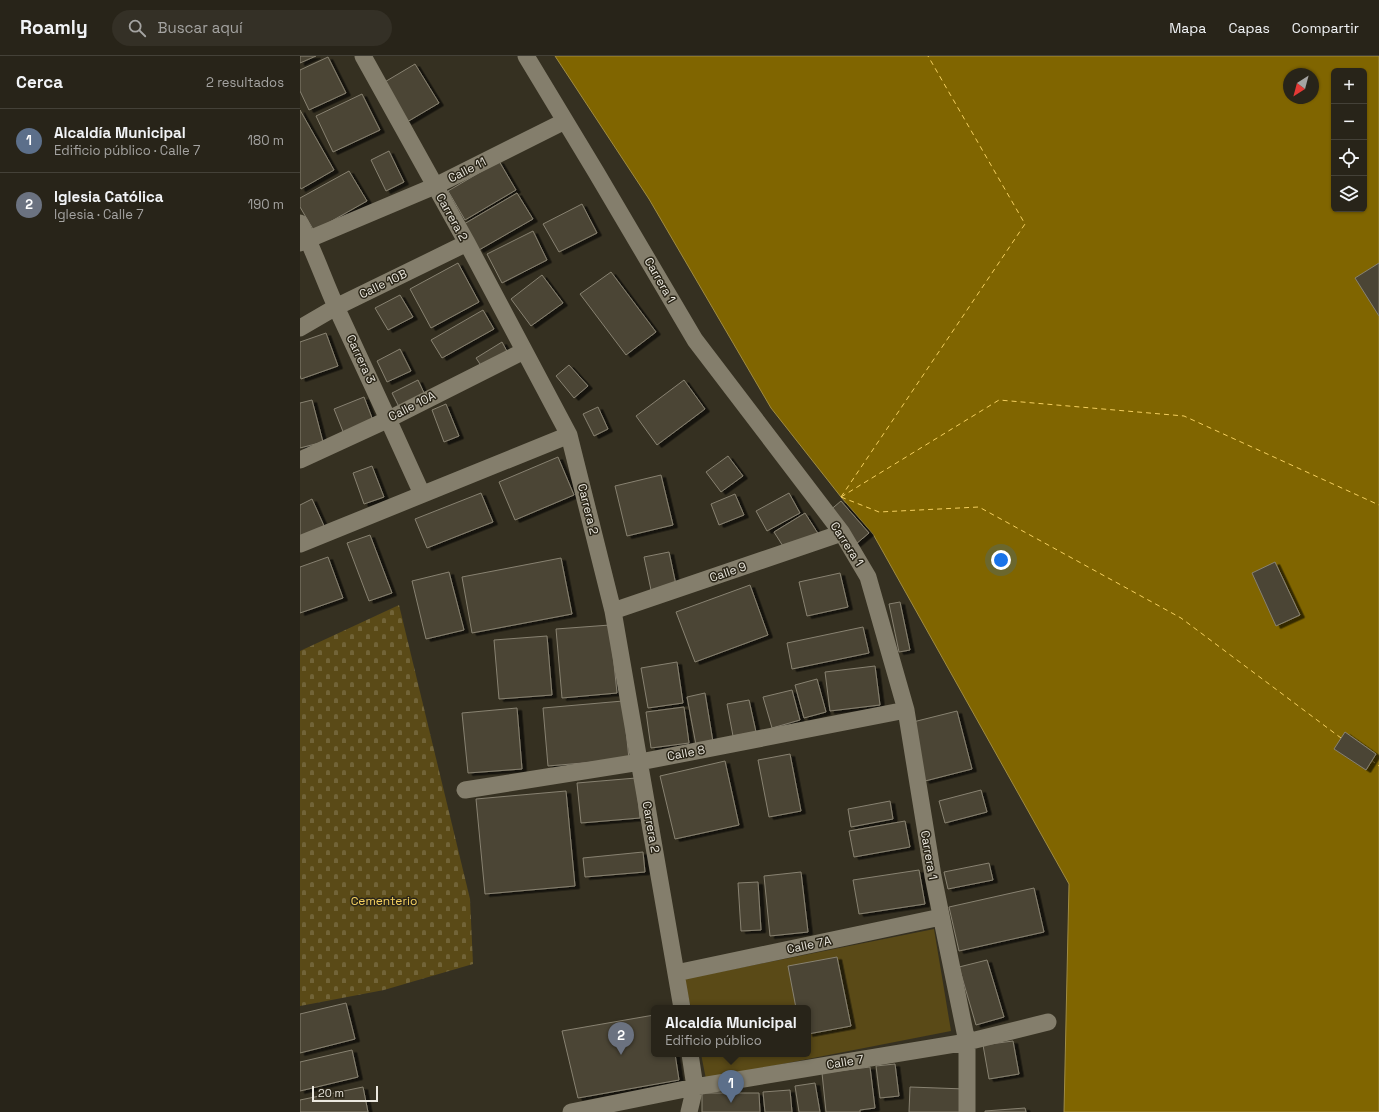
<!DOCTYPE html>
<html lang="es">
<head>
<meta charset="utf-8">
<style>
  :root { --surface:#282419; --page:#343026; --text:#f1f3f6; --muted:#a5a4a2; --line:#444138; --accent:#97b6fd }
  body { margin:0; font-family:"Space Grotesk",sans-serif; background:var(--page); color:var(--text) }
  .controls { position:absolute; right:12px; top:12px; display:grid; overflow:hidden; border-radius:6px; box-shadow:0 1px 3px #0004 }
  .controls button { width:36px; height:36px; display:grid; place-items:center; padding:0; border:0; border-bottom:1px solid var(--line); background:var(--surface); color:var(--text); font:20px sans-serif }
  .compass { position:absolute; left:983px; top:12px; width:36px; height:36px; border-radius:50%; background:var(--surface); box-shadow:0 1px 3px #0004; rotate:216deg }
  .scale { position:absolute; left:12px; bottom:10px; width:66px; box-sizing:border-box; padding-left:4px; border:2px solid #ebe8df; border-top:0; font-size:11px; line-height:14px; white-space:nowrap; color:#ebe8df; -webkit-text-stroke:3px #2b2618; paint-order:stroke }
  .you { position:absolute; left:701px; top:504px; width:14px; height:14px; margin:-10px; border:3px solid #fff; border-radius:50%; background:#1a73e8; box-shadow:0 0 0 6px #1a73e833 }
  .badge { display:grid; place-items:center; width:26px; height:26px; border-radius:50%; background:var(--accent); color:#fff; font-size:13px; font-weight:700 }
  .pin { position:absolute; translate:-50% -33px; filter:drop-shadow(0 1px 2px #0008) }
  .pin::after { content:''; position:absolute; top:21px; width:14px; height:12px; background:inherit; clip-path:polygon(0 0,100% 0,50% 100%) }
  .popup { position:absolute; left:351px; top:949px; width:160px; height:52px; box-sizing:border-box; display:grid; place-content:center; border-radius:6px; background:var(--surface); filter:drop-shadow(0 1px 3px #0005); font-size:13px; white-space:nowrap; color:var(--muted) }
  .popup b { font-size:15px; color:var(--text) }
  .popup::after { content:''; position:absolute; left:50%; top:100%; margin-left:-8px; border:8px solid transparent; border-top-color:var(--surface) }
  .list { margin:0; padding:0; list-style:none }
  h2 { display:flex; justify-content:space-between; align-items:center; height:52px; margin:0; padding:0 16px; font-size:17px }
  h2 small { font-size:13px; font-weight:400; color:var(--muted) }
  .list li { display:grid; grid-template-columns:26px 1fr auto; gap:12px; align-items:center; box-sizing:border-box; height:64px; padding:0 16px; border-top:1px solid var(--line) }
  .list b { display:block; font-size:15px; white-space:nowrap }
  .list p { margin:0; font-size:13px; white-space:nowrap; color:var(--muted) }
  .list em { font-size:13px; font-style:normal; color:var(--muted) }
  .icon { flex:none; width:22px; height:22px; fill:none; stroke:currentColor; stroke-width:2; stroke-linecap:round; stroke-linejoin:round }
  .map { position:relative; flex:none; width:1079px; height:1056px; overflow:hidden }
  header { display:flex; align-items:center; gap:24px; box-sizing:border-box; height:56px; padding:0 20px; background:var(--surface); border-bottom:1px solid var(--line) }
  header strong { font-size:19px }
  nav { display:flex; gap:22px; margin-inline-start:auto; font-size:14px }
  .search { width:280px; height:36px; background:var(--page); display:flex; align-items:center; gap:10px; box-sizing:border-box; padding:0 14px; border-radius:22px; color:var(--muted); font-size:15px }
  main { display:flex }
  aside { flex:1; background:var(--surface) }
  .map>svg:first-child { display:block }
  .green { fill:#5a4a17 }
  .cemetery { fill:url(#cemetery-stones) }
  .water { fill:#806500; stroke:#a08c43; fill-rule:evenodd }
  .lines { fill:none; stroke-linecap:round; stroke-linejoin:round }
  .ferry { stroke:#f3ce5e; stroke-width:1; stroke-dasharray:5 4; stroke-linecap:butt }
  .building { fill:#4b4536; stroke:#888271; filter:url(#shadow) }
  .minor { stroke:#847e6c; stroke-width:17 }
  .labels { text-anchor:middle; stroke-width:3; stroke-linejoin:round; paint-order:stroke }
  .street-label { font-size:12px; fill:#ebe8df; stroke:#2b2618 }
  .park-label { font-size:12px; fill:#f6d160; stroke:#2b2618 }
</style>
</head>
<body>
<header>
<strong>Roamly</strong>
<div class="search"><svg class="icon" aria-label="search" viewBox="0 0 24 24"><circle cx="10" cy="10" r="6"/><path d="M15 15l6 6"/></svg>Buscar aquí</div>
<nav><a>Mapa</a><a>Capas</a><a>Compartir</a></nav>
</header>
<main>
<aside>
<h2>Cerca<small>2 resultados</small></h2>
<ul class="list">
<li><span class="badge" style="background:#5c6f8a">1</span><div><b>Alcaldía Municipal</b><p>Edificio público · Calle 7</p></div><em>180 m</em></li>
<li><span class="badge" style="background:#6b7280">2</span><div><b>Iglesia Católica</b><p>Iglesia · Calle 7</p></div><em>190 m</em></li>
</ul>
</aside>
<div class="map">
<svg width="1079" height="1056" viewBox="0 0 1079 1056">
  <defs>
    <pattern id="cemetery-stones" width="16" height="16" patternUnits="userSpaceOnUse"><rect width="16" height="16" fill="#5a4a17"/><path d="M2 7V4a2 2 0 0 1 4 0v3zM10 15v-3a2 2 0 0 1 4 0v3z" fill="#726438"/></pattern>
    <filter id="shadow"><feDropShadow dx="4.5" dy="2.5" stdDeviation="0" flood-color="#0009"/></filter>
  </defs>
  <rect width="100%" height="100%" fill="#353021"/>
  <path class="green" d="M634,873L651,975L406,1023L401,998H508V952H391L384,923Z"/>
  <path class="cemetery" d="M99,549L170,843L173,908L84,934L0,950V595Z"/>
  <path class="water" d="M255,0H1079V1056H764L769,828L573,478L541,441L471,352L349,143ZM1034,15H1064V153H1034ZM989,18H1013V42H989Z"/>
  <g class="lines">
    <path class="ferry" d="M541,441L579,456L679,451L881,562L1041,682
      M541,441L699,344L884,360L1079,449
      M541,441L725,168L628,0
      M1071,704L1079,710"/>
  </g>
  <path class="building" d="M0,0H16L0,7Z
    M28,1L46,37L9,54L0,35V14Z
    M115,8L139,47L107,66L83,27Z
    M62,38L80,74L33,96L16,60Z
    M0,54L34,114L1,133L0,131Z
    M89,95L104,126L86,135L71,104Z
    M199,105L216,134L165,164L148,135Z
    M49,115L67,145L14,175L0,151V142Z
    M217,137L233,163L179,194L164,168Z
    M282,148L297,177L259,196L243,168Z
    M233,175L247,204L202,227L187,198Z
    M158,207L179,246L131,272L110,233Z
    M1079,207V260L1055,222Z
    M311,216L356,276L326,299L280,238Z
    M242,219L263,247L231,270L211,243Z
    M100,239L113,261L88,274L75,252Z
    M183,254L194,273L142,302L131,284Z
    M26,277L38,310L1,323L0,319V286Z
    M202,286L209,299L184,314L176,302Z
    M100,293L111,315L87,326L77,305Z
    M269,309L288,330L274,342L256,320Z
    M118,324L126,341L100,353L92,337Z
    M384,324L405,353L357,389L336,360Z
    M64,341L74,367L44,378L34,353Z
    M12,344L23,386L0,392V347Z
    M146,348L159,380L144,386L132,354Z
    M298,351L308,373L294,380L283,358Z
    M428,400L443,420L421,436L406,416Z
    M258,401L274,439L215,464L199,426Z
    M72,410L84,441L64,448L53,417Z
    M361,419L373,469L327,480L315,430Z
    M181,437L193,466L127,492L115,463Z
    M489,437L500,457L467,475L456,455Z
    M435,438L444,459L419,469L411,448Z
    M12,443L25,472L0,484V449Z
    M541,445L569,477L556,488L528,456Z
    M505,457L519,479L488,498L474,476Z
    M70,479L92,537L69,545L47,487Z
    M369,496L376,529L351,534L344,501Z
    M28,501L43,542L0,557V511Z
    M261,502L272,558L172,577L162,521Z
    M975,506L1000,559L976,570L952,517Z
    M149,516L164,574L126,583L112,525Z
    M540,517L548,551L507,560L499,526Z
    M450,529L468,579L395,606L376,556Z
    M600,546L610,594L599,596L589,548Z
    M310,569L317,637L262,642L256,573Z
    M563,571L569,597L492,613L487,587Z
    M247,580L252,639L199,643L194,584Z
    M377,606L383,647L348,652L341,612Z
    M575,610L580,649L530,655L525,616Z
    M517,623L526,656L504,662L495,629Z
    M492,634L500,664L472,672L463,641Z
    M405,637L413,686L396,689L387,641Z
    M449,644L456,676L433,680L427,648Z
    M323,645L329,703L248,710L243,652Z
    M384,651L389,687L351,692L346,656Z
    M217,652L222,713L168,717L162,657Z
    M657,655L672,713L625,725L609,667Z
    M1045,676L1076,698L1066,714L1034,693Z
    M490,698L501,755L469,761L458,704Z
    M425,705L439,769L375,783L360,720Z
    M336,722L340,762L281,767L277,727Z
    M681,734L687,756L645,767L639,745Z
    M266,735L275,830L185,838L176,743Z
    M590,745L593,763L551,771L548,753Z
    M605,765L610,791L554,801L549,775Z
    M343,796L345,816L285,821L283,802Z
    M689,807L693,824L648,833L644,816Z
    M619,814L625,848L559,858L553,824Z
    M501,816L508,876L470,880L464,820Z
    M458,826L461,874L441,875L438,827Z
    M734,832L744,876L659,895L649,851Z
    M537,901L551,970L508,978V952H496L488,910Z
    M687,904L704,961L676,969L659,911Z
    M46,947L55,983L0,997V958Z
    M354,959V998H375L379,1024L278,1042L262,975Z
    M713,985L719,1018L689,1023L683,989Z
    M52,994L58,1021L0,1035V1006Z
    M595,1008L599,1040L580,1042L576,1010Z
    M570,1011L575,1052L560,1054V1056H526L522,1017Z
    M515,1027L520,1056H499L495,1030Z
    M63,1031L68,1056H0V1044Z
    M610,1031L665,1033L664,1056H609Z
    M490,1034L492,1056H465L463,1036Z
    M402,1037H459L460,1056H402Z
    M725,1052L726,1056H685V1055Z"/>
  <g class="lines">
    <path class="minor" d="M63,0L167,187L269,379L313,555L382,952
      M226,0L296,116L395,284L542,477L568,521L606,654L633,820L667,986V1056
      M0,167C14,195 24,224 37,253C66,315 94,376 122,438
      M0,187L135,130L265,65
      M0,272L36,251L167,187
      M0,404L89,363L224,295
      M0,488L269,379
      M313,555L542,477
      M165,734L340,706L606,654
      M376,917L641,861
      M271,1056L395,1031L667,986L748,966
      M389,1056L395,1031L390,998"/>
  </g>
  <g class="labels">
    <g class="street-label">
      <text transform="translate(167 114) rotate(-27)" y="4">Calle 11</text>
      <text transform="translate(152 161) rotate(61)" y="4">Carrera 2</text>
      <text transform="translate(360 224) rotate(60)" y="4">Carrera 1</text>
      <text transform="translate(83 228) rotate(-26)" y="4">Calle 10B</text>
      <text transform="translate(61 303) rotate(65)" y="4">Carrera 3</text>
      <text transform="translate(112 350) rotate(-27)" y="4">Calle 10A</text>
      <text transform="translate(288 453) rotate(76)" y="4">Carrera 2</text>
      <text transform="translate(547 488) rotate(57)" y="4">Carrera 1</text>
      <text transform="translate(428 516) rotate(-19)" y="4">Calle 9</text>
      <text transform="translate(386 697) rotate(-11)" y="4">Calle 8</text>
      <text transform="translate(351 771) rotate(80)" y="4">Carrera 2</text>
      <text transform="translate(629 799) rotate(80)" y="4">Carrera 1</text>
      <text transform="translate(509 889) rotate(-12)" y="4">Calle 7A</text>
      <text transform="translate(545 1006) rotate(-9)" y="4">Calle 7</text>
    </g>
    <g class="park-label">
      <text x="84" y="849">Cementerio</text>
    </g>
  </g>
</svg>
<div class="controls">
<button>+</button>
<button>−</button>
<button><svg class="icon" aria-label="locate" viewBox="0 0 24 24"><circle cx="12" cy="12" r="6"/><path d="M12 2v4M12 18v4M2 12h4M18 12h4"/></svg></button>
<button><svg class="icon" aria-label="layers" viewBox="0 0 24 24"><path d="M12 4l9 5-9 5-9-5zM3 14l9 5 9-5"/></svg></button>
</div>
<svg class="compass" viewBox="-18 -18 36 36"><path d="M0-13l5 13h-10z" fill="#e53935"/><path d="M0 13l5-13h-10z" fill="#a5a4a2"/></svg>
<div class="scale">20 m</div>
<div class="you"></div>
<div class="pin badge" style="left:431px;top:1047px;background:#5c6f8a">1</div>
<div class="popup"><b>Alcaldía Municipal</b>Edificio público</div>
<div class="pin badge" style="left:321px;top:999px;background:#6b7280">2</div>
</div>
</main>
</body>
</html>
